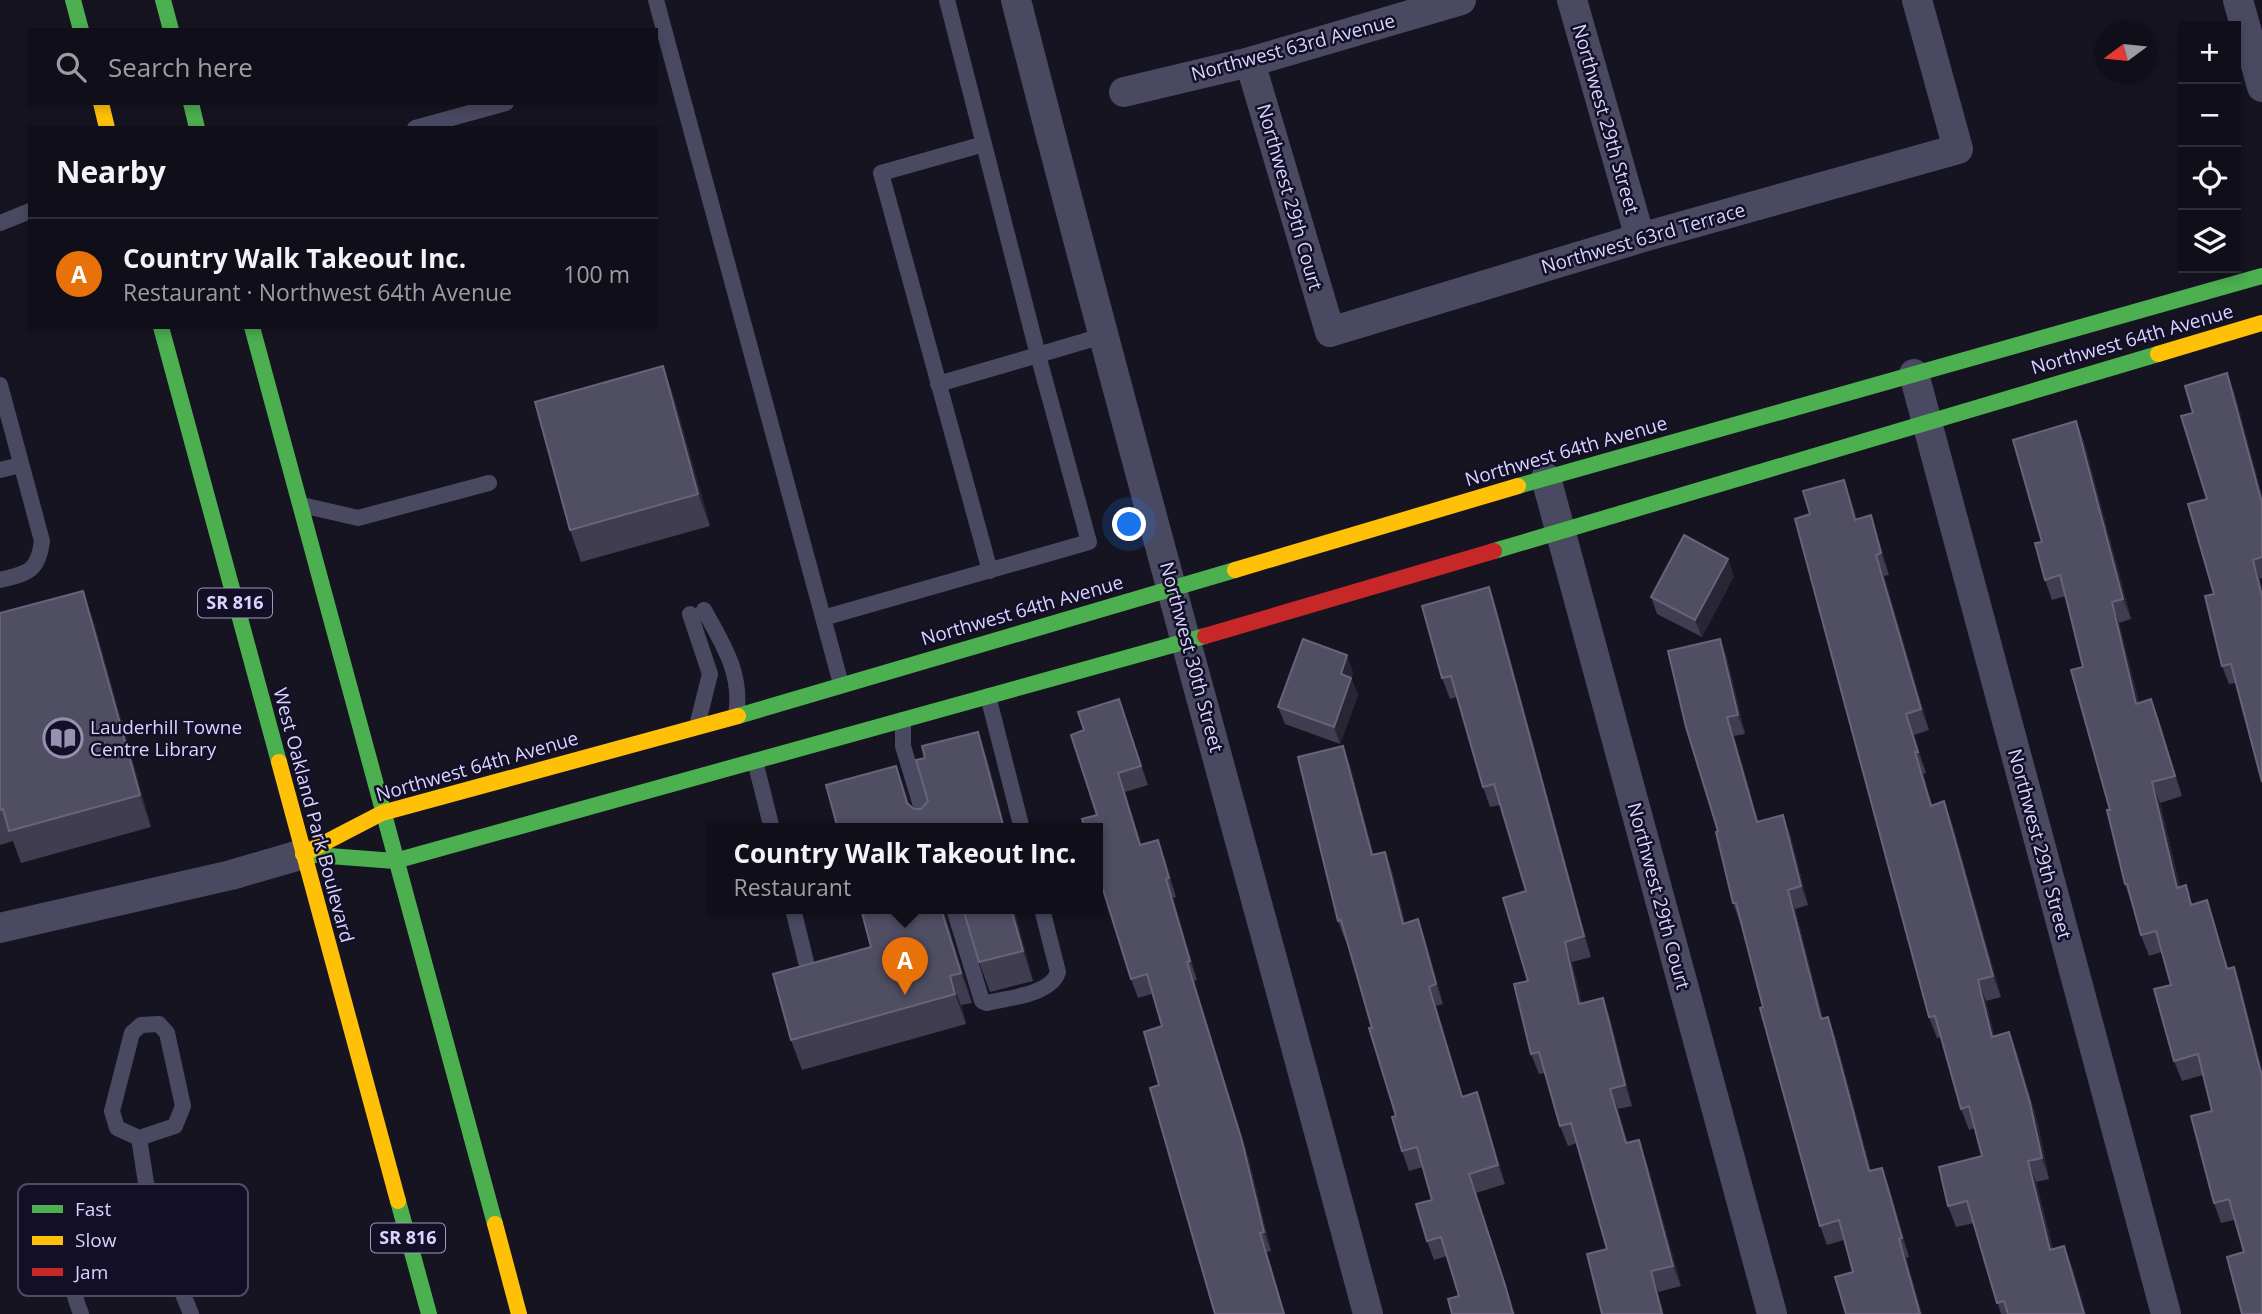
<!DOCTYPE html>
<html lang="en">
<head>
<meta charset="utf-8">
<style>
  :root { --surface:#100f19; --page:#191822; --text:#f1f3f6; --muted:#9c9ca2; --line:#302f38; --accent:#b45309 }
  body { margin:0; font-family:"Open Sans",sans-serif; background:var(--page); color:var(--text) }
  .controls { position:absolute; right:21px; top:21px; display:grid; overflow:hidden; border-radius:0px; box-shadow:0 4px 10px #0003 }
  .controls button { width:63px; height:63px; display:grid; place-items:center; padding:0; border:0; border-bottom:2px solid var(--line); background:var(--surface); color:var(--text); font:35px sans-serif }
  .compass { position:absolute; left:2094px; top:21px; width:63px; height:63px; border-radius:50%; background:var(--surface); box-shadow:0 4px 10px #0003; rotate:255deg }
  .you { position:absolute; left:1130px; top:525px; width:24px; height:24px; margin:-18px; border:5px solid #fff; border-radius:50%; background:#1a73e8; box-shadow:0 0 0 10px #1a73e833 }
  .badge { display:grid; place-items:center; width:46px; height:46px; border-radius:50%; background:var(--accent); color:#fff; font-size:23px; font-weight:700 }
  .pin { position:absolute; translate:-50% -58px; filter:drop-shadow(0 2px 4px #0008) }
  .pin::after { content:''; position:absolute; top:37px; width:24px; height:21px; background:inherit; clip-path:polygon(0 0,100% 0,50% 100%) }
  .popup { position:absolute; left:707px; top:823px; width:396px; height:91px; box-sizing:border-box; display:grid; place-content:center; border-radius:0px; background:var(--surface); filter:drop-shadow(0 2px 5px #0005); font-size:23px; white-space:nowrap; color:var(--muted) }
  .popup b { font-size:26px; color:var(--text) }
  .popup::after { content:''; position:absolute; left:50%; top:100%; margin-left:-14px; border:14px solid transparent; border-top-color:var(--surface) }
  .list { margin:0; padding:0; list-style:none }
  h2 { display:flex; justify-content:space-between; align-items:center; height:91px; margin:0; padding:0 28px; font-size:30px }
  h2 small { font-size:23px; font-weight:400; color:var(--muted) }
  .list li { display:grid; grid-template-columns:46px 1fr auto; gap:21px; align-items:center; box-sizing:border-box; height:112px; padding:0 28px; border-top:2px solid var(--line) }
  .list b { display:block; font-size:26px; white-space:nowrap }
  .list p { margin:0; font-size:23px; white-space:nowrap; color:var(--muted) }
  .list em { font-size:23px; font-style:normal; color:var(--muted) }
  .icon { flex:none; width:38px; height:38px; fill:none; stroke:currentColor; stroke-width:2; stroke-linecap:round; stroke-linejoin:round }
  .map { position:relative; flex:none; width:2262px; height:1314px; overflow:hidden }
  .search { position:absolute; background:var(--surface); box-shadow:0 4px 10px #0003; left:28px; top:28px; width:630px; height:77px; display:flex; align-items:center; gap:18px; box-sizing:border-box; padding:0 24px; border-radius:0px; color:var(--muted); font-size:26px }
  .panel { position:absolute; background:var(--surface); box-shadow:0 4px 10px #0003; left:28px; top:126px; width:630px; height:203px; border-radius:0px }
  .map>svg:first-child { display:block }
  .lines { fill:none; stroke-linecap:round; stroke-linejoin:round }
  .lane { stroke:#4a4962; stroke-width:16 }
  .street { stroke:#4a4962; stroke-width:30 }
  .fast { stroke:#4caf50; stroke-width:16 }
  .slow { stroke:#ffc107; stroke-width:16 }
  .jam { stroke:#c62828; stroke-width:16 }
  .wall { fill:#403d50 }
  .shaded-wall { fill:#282635 }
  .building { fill:#504e63; stroke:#66637b; stroke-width:2 }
  .labels { text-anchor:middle; stroke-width:5; stroke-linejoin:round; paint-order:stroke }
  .shield { fill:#130f26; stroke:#9e99be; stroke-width:2 }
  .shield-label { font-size:18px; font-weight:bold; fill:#d9d4ff }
  .street-label { font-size:19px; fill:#d9d4ff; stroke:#130f26 }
  .poi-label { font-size:19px; fill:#d9d4ff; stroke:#130f26; text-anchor:start }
  .key { fill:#130f26; stroke:#4e4a67; stroke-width:2 }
  .key-label { font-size:19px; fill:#d9d4ff }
</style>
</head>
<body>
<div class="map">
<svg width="2262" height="1314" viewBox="0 0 2262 1314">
  <rect width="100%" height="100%" fill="#161421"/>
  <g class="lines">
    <path class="lane" d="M656,0L841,684
      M415,128L506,103
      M984,144L881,173L990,571
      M0,223L30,211
      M938,384L1038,355L947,0
      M0,385L42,541C38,572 28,573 0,580
      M0,470L21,465
      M302,505L358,518L489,483
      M704,610C723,644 743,675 736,715
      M690,614L710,674L697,726
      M823,618L1089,542L1038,355L1102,336
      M988,696L1022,829
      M903,720V746L928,829
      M755,761L772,829
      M793,909L806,962
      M954,909L982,1001L987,1003C1007,998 1051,995 1058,972L1042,909
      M139,1138L117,1128L112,1111L132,1033L141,1025L159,1024L167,1033L183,1106L175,1126L139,1138L151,1215L212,1199
      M81,1314C52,1240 92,1236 151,1215L191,1314"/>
    <path class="street" d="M1016,0C1128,439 1251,876 1368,1314
      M1572,0L1640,238
      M2238,0L2262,87
      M1250,62L1330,332L1640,238L1958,149L1917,0
      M1124,92L1250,62L1461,0
      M1914,374L2166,1314
      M1546,478L1772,1314
      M0,928L231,875L303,854"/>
    <path class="fast" d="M73,0L81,30
      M163,0L171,30
      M191,103L197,128
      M161,327L279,762
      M252,327L495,1224
      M1518,486L2262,276
      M1494,551L2158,354
      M738,716L1235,570
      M303,854L395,861L1205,636
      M398,1201L429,1314"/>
    <path class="slow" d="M101,103L107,128
      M2158,354L2262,323
      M1235,570L1518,486
      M279,762L398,1201
      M303,854L382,813L738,716
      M495,1224L519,1314"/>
    <path class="jam" d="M1205,636L1494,551"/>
  </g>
  <path class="wall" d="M663,366L674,398L710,526L581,562L570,530Z
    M2234,391L2262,496V578L2260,579L2236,683L2229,684L2222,666L2214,594L2207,499L2193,413Z
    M2076,421L2084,442L2131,619L2119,623L2139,703L2151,699L2159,720L2182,796L2160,803L2180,887L2193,904L2214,920L2228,969L2234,967L2241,987L2244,1252L2234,1220L2221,1223L2214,1203L2212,1111L2203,1075L2182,1081L2174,1061L2171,985L2162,952L2149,956L2141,935L2133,905H2132L2125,884L2083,667L2066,596L2052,600L2045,580L2042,542Z
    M1844,480L1857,519L1871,515L1878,537L1889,575L1884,576L1929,730L1914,735L1926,773L1923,774L1932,805L1952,823L2001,997L1986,1001L1994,1036L2009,1032L2017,1053L2038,1124L2049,1179L2036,1182L2053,1249L2072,1267L2086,1314H2001L1974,1223L1956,1227L1948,1206L1982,1156L1975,1128L1969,1130L1961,1109L1941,1037L1937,1038L1929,1017L1810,514Z
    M1734,576L1702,637L1657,614L1651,597Z
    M1489,587L1496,607L1591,957L1572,962L1582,1004L1603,998L1610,1018L1632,1106L1618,1109L1627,1143L1646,1160L1681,1286L1658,1292L1607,1249L1577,1143L1568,1146L1560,1126L1545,1073L1539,1074L1531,1054L1526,891L1500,805L1490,807L1483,787L1457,697L1450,699L1442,678Z
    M0,613L94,623L151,827L21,863L13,841L0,845Z
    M1720,639L1727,658L1745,734L1734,736L1758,821L1790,834L1808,905L1795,909L1823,1018L1835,1036L1871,1171L1882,1168L1889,1187L1909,1257L1906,1258L1922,1314H1846L1853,1272L1844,1240L1827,1245L1820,1226L1741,922H1740L1733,903L1718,831Z
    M1353,672L1351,678L1358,695L1340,744L1285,724L1278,707Z
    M1119,699L1148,785L1125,792L1141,844L1165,859L1176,897L1173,898L1197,980L1194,981L1249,1160L1271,1251L1267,1252L1159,1085L1162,1026L1152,994L1138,998L1131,979L1097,815L1084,730Z
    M1343,746L1350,765L1373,855L1385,852L1392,871L1405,923L1418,919L1425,939L1443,1004L1436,1006L1463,1097L1484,1112L1505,1184L1476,1193L1515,1314H1452L1459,1296L1447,1256L1434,1260L1427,1241L1432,1200L1423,1167L1409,1171L1402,1151L1396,1116L1372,1028L1347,940H1345L1338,921Z
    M963,909H1014L1033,981L990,992L979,962Z
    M944,911L972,1003L961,1005L966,1024L802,1070L791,1040L871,947Z"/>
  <path class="shaded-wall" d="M663,366L674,398L710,526L698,494Z
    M2227,373L2234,391L2262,496V503Z
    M2076,421L2084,442L2131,619L2123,599Z
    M1844,480L1851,501L1863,541L1855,520Z
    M1871,515L1878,537L1889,575L1881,553Z
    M1876,555L1884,576L1929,730L1921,709Z
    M1728,559L1734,576L1702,637L1695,620Z
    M2253,560L2260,579L2262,588V596Z
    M1489,587L1496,607L1591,957L1584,936Z
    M83,591L94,623L151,827L140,795Z
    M2112,602L2119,623L2144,724L2136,704Z
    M1720,639L1727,658L1745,734L1738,715Z
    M1347,655L1353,672L1347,691L1341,674Z
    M1351,678L1358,695L1340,744L1334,727Z
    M1119,699L1126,718L1148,785L1141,766Z
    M2151,699L2159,720L2182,796L2175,776Z
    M1906,714L1914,735L1926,773L1918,752Z
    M1727,717L1734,736L1764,841L1757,822Z
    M978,732L988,761L1006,829H1004Z
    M1343,746L1350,765L1379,874L1372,855Z
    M1915,752L1923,774L1939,827L1931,806Z
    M896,766L907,795L917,829L907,803Z
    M1118,773L1125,792L1147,864L1140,845Z
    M2152,782L2160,803L2185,908L2177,888Z
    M1944,801L1952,823L2001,997L1993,976Z
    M1783,815L1790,834L1808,905L1801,886Z
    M1158,840L1165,859L1176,897L1169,878Z
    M1385,852L1392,871L1410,943L1403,924Z
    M1166,879L1173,898L1197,980L1190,961Z
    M1788,890L1795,909L1828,1038L1821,1019Z
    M2207,900L2214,920L2234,989L2227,969Z
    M941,909H945L944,911L972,1003L961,973Z
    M1011,909H1014L1033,981L1023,951Z
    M1418,919L1425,939L1443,1004L1436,984Z
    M1565,942L1572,962L1587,1025L1579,1004Z
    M1187,962L1194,981L1249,1160L1271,1251L1264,1232Z
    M2234,967L2241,987L2262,1069V1077Z
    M950,976L961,1005L966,1024L955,994Z
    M1978,980L1986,1001L2000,1058L1992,1037Z
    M1429,987L1436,1006L1469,1116L1462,1097Z
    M1603,998L1610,1018L1632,1106L1625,1085Z
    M1828,1017L1835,1036L1876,1190L1869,1171Z
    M2009,1032L2017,1053L2038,1124L2049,1179L2042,1158Z
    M1610,1089L1618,1109L1634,1164L1626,1143Z
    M1477,1092L1484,1112L1505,1184L1498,1165Z
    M1639,1140L1646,1160L1681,1286L1673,1266Z
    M2028,1161L2036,1182L2058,1271L2050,1250Z
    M1882,1168L1889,1187L1909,1257L1902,1238Z
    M1469,1174L1476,1193L1515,1314H1513Z
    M1260,1233L1267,1252L1285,1314H1284Z
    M1899,1239L1906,1258L1922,1314H1920Z
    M2064,1246L2072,1267L2086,1314H2084Z
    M1651,1271L1658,1292L1664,1314H1662Z"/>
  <path class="building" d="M663,366L698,494L570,530L535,402Z
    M2227,373L2262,503V557L2253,560L2262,596V782L2231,664L2222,666L2205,596L2214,594L2188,504L2207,499L2181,416L2193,413L2185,386Z
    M2076,421L2123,599L2112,602L2136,704L2151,699L2175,776L2152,782L2177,888L2186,885L2191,905L2207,900L2227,969L2234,967L2262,1077V1314H2242L2227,1257L2244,1252L2229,1199L2214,1203L2191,1116L2212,1111L2198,1054L2174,1061L2154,989L2171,985L2156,931L2141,935L2127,884H2125L2107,810H2110L2071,670L2083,667L2068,606L2060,575L2045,580L2035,543L2042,542L2013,440Z
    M1844,480L1855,520L1871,515L1881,553L1876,555L1921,709L1906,714L1918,752H1915L1931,806L1944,801L1993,976L1978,980L1992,1037L2009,1032L2030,1103L2042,1158L2028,1161L2050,1250L2064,1246L2084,1314H2008L2004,1301L1997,1303L1967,1201L1948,1206L1939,1167L1982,1156L1969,1106L1961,1109L1935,1016L1929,1017L1795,519L1810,514L1803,491Z
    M1684,535L1728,559L1695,620L1651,597Z
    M1489,587L1584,936L1565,942L1579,1004L1603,998L1625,1085L1610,1089L1626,1143L1639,1140L1673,1266L1651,1271L1662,1314H1602L1587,1254L1607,1249L1571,1123L1560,1126L1539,1052L1531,1054L1514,984L1528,981L1503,898L1526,891L1494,784L1483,787L1451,676L1442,678L1422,606Z
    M83,591L140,795L9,831L3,809L0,810V613Z
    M1303,639L1347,655L1341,674L1351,678L1334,727L1278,707Z
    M1720,639L1738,715L1727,717L1757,822L1783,815L1801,886L1788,890L1821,1019L1828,1017L1869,1171L1882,1168L1902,1238L1899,1239L1920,1314H1846L1835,1277L1853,1272L1839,1220L1820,1226L1760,1008L1763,1007L1736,903H1733L1716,832L1718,831L1686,727L1668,651Z
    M1119,699L1141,766L1118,773L1140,845L1158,840L1169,878L1166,879L1190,961L1187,962L1242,1141L1264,1232L1260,1233L1284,1314H1215L1150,1088L1159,1085L1144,1032L1162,1026L1147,974L1131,979L1097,870V829H1085L1082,819L1097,815L1071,735L1084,730L1078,712Z
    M978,732L1004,829H838L826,785L896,766L907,803L914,809H921L928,801L916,760L925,758L922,746Z
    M1343,746L1372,855L1385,852L1403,924L1418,919L1436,984L1429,987L1462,1097L1477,1092L1498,1165L1469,1174L1505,1285L1513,1314H1452L1448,1299L1459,1296L1441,1237L1427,1241L1416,1204L1432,1200L1417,1147L1402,1151L1392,1117L1396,1116L1369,1028H1372L1341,920L1338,921L1298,757Z
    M861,909H941L961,973L950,976L955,994L791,1040L773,974L871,947Z
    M963,909H1011L1023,951L979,962Z"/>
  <defs>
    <g id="library-ring" transform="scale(2.0125)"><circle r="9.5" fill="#130f26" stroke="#9591b1" stroke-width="1.5"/><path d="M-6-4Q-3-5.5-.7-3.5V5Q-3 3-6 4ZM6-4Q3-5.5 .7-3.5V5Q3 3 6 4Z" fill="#9591b1"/></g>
  </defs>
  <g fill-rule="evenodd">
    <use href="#library-ring" x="63" y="738"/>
  </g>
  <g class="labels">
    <g class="shield">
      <rect x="198" y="588.5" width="74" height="29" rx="5"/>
      <rect x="371" y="1223.5" width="74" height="29" rx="5"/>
    </g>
    <g class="shield-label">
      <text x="235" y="609">SR 816</text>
      <text x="408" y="1244">SR 816</text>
    </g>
    <g class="street-label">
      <text transform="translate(1293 47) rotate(-15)" y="7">Northwest 63rd Avenue</text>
      <text transform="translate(1606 119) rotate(74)" y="7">Northwest 29th Street</text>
      <text transform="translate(1290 197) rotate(74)" y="7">Northwest 29th Court</text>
      <text transform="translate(1643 238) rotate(-16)" y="7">Northwest 63rd Terrace</text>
      <text transform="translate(2132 339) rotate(-16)" y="7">Northwest 64th Avenue</text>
      <text transform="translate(1566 451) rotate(-16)" y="7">Northwest 64th Avenue</text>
      <text transform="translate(1022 610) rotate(-16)" y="7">Northwest 64th Avenue</text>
      <text transform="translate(1192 657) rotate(75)" y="7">Northwest 30th Street</text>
      <text transform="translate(477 766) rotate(-16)" y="7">Northwest 64th Avenue</text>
      <text transform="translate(314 815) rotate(75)" y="7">West Oakland Park Boulevard</text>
      <text transform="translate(2040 844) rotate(75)" y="7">Northwest 29th Street</text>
      <text transform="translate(1659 896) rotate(75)" y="7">Northwest 29th Court</text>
    </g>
    <g class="poi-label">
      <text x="90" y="734">Lauderhill Towne<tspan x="90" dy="22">Centre Library</tspan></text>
    </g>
  </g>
  <rect x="18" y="1184" width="230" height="112" rx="10" class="key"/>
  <rect x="32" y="1205" width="31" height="8" fill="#4caf50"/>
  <rect x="32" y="1236" width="31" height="9" fill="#ffc107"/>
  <rect x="32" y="1268" width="31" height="8" fill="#c62828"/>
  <g class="key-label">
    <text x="75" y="1216">Fast</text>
    <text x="75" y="1247">Slow</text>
    <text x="75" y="1279">Jam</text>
  </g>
</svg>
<div class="controls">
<button>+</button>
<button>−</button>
<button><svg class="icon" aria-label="locate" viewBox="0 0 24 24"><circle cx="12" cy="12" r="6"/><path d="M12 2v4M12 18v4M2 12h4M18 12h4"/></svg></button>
<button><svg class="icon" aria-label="layers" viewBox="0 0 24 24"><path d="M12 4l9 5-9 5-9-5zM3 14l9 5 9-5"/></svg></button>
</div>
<svg class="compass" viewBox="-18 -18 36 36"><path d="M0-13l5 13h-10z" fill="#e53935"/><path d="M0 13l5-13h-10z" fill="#9c9ca2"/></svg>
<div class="you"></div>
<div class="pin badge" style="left:905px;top:995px;background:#e8710a">A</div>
<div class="popup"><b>Country Walk Takeout Inc.</b>Restaurant</div>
<div class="search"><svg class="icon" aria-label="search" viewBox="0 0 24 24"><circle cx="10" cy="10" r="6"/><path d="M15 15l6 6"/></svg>Search here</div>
<section class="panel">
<h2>Nearby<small></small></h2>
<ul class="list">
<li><span class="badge" style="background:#e8710a">A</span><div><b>Country Walk Takeout Inc.</b><p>Restaurant · Northwest 64th Avenue</p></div><em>100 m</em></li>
</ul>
</section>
</div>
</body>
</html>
